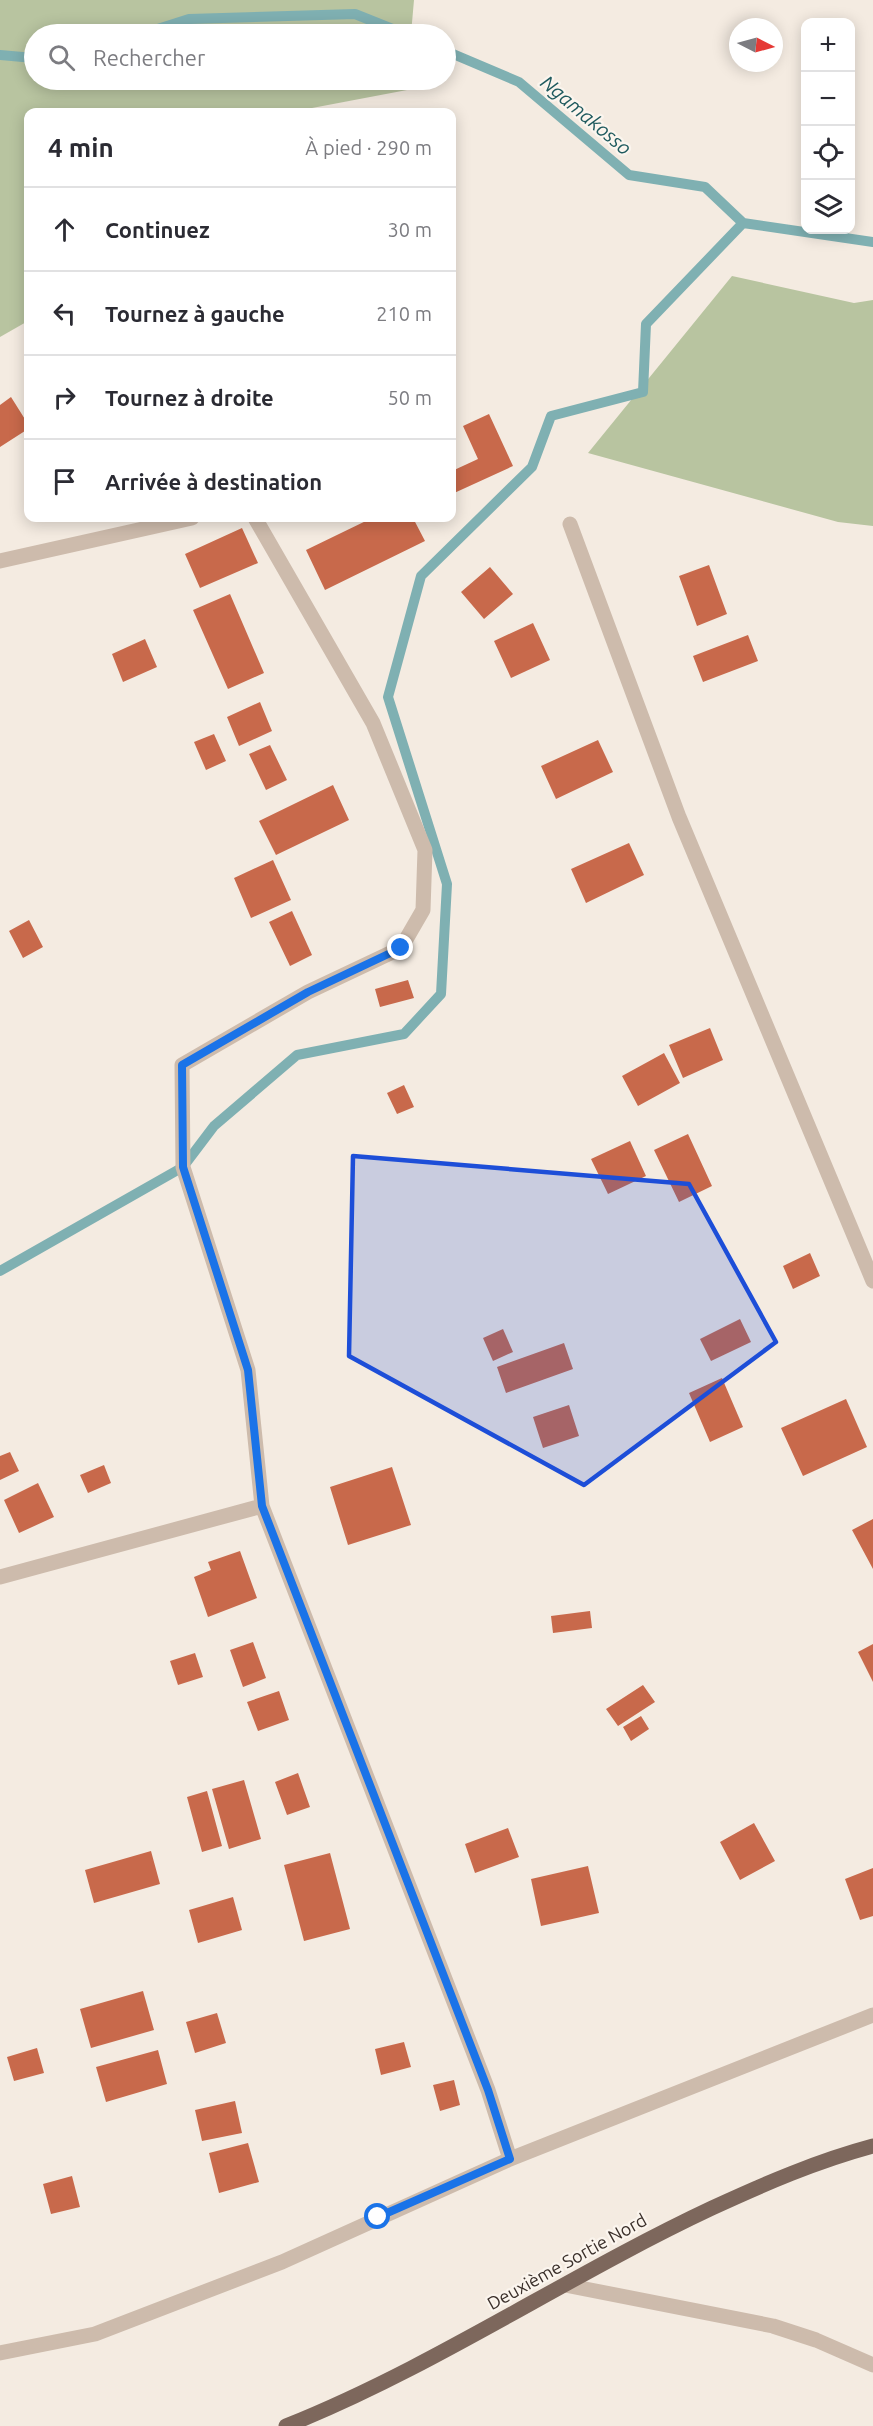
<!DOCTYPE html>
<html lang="fr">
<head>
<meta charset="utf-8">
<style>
  :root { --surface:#fff; --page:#f7f7f7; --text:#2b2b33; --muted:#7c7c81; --line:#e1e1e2 }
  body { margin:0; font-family:Ubuntu,sans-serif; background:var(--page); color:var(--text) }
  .controls { position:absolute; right:18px; top:18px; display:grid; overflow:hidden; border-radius:12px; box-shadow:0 3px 15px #0003 }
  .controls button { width:54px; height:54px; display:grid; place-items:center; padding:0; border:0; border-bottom:2px solid var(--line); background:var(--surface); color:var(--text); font:30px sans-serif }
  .compass { position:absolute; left:729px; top:18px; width:54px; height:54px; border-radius:50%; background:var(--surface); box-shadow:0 3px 15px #0003; rotate:96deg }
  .stop { position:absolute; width:18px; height:18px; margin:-14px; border:4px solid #1a73e8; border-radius:50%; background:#fff }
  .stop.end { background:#1a73e8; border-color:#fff; box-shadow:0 2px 6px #0008 }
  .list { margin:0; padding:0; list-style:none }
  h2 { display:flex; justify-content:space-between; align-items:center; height:78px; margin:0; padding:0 24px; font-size:26px }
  h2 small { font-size:20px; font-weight:400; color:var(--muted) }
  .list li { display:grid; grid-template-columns:39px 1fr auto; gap:18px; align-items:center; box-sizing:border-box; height:84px; padding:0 24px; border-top:2px solid var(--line) }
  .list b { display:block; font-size:22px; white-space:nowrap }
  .list em { font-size:20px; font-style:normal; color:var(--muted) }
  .icon { flex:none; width:33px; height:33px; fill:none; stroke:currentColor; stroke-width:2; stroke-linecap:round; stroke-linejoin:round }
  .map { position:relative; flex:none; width:873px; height:2426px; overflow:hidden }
  .search { position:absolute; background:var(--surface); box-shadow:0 3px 15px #0003; left:24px; top:24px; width:432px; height:66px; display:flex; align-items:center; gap:15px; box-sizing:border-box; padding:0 21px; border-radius:33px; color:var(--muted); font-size:22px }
  .panel { position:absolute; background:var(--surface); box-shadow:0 3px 15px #0003; left:24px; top:108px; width:432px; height:414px; border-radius:12px }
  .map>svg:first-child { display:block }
  .green { fill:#b8c4a0 }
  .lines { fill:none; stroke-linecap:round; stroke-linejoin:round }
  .stream { stroke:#7fb0b2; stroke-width:10 }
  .building { fill:#c8694b }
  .minor { stroke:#cdbbac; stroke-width:15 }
  .major { stroke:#7d675c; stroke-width:15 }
  .route { stroke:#1a73e8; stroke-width:8 }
  .marked { fill:#1d4ed8; fill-opacity:0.2; stroke:#1d4ed8; stroke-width:4.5; stroke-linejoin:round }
  .labels { text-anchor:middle; stroke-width:4.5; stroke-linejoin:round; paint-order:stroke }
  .street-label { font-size:18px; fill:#3b302b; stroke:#fbf5ee }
  .water-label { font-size:20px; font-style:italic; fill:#1f5a5e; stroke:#fbf5ee }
</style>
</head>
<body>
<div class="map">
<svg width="873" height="2426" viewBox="0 0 873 2426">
  <rect width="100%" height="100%" fill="#f4ebe1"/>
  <path class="green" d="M0,0H414L411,34H34V80H408L407,90L291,112H28V321L0,337Z
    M732,276L854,303L873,300V526L838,522L588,453Z"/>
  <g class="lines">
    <path class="stream" d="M142,34L189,19L355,14L405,34
      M446,51L519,82L629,175L705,187L743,223L873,242
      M0,55L34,58
      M0,1271L183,1167L214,1126L297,1055L404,1034L441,994L447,884L388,697L421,576L532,467L551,416L643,392L646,324L743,223"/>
  </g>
  <path class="building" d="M11,397L28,424V429L0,447V405Z
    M489,414L513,466L452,494V471L478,459L463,426Z
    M372,518H413L425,541L325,590L306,550Z
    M242,528L258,563L200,588L185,554Z
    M709,565L727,614L697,626L679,576Z
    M490,567L513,594L484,619L461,592Z
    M230,594L264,673L228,689L193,610Z
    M533,623L550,660L511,678L494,641Z
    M748,635L758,661L703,682L693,656Z
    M145,639L157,667L123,682L112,654Z
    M260,702L272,731L239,746L227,717Z
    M214,734L226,761L206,770L194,742Z
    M598,740L613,772L556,799L541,766Z
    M270,745L287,780L266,790L249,754Z
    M333,785L349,820L276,855L259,821Z
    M629,843L644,875L586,903L571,869Z
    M273,860L291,900L251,918L234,878Z
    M292,911L312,955L290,966L269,922Z
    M29,920L43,947L23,958L9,931Z
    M408,980L414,998L380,1007L375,989Z
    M710,1028L723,1060L683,1078L669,1045Z
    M664,1053L680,1083L638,1106L622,1076Z
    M404,1085L414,1107L397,1114L387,1093Z
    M688,1134L712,1186L679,1202L654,1150Z
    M630,1141L646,1176L608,1194L591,1159Z
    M810,1253L820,1276L793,1289L783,1266Z
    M740,1319L751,1342L711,1361L700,1339Z
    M503,1329L513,1352L493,1361L483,1338Z
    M564,1343L573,1369L506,1393L497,1367Z
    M722,1378L743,1427L710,1442L689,1393Z
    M846,1399L867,1447L803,1476L781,1428Z
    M569,1405L579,1436L543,1448L533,1417Z
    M10,1452L19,1471L0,1480V1456Z
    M104,1465L111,1483L88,1493L80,1475Z
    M392,1467L411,1525L348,1545L330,1487Z
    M38,1483L54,1517L19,1533L4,1500Z
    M873,1519V1569L852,1530Z
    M240,1551L257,1598L208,1617L194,1577L211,1570L208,1562Z
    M590,1611L592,1628L553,1633L551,1616Z
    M253,1642L266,1678L243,1687L230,1650Z
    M873,1644V1682L858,1652Z
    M195,1653L203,1677L178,1685L170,1661Z
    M643,1685L655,1702L618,1726L606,1709Z
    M279,1691L289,1720L258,1731L247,1702Z
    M641,1716L649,1729L631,1741L623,1727Z
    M298,1773L310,1807L287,1815L275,1782Z
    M244,1780L261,1839L229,1849L212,1789Z
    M207,1791L222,1846L202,1852L187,1797Z
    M754,1823L775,1861L740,1880L720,1842Z
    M508,1828L519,1857L475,1873L465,1844Z
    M151,1851L160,1884L94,1903L85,1870Z
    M330,1853L350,1929L304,1941L284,1865Z
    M588,1866L599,1913L541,1926L531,1879Z
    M873,1868V1916L860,1920L845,1879Z
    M233,1897L242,1930L198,1943L189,1910Z
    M143,1991L154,2030L91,2048L80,2009Z
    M217,2013L226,2043L195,2053L186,2022Z
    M404,2042L411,2067L381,2075L375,2049Z
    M37,2048L44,2073L14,2081L7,2057Z
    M158,2050L167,2084L106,2102L96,2067Z
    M454,2080L460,2105L440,2111L433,2085Z
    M235,2101L242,2133L202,2141L195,2110Z
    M248,2143L259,2182L219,2193L209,2153Z
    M72,2176L80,2207L51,2214L43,2184Z"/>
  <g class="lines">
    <path class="minor" d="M570,524L679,817L873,1281
      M0,561L192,518
      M262,1506L488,2090L510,2159
      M0,1577L262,1506L248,1370L183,1167L182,1065L308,992L401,948L423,910L425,850L373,723L255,518
      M565,2285L773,2326L816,2340L873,2365
      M0,2353L95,2334L282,2262L510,2159L873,2015"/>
    <path class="major" d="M286,2426C434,2367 567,2276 712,2208C764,2184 817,2161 873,2146"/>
  </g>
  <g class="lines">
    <path class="route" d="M378,2217L510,2159L488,2090L262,1506L248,1370L183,1167L182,1065L308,992L401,948"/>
  </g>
  <path class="marked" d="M353,1156L689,1184L776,1342L584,1485L349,1356Z"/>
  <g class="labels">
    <g class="street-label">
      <text transform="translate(567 2262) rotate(-29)" y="6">Deuxième Sortie Nord</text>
    </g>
    <g class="water-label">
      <text transform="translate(586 115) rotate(40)" y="7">Ngamakosso</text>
    </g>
  </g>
</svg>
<div class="controls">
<button>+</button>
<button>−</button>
<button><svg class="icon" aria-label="locate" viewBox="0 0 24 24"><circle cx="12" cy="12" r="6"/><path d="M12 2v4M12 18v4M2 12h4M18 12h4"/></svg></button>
<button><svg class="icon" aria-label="layers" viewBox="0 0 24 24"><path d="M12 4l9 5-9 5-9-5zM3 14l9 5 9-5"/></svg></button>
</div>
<svg class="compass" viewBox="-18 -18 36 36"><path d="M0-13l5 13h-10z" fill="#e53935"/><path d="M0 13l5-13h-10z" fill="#7c7c81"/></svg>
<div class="stop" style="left:378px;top:2217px"></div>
<div class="stop end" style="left:401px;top:948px"></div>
<div class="search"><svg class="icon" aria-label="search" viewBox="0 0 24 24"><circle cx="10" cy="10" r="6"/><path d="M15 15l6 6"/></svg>Rechercher</div>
<section class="panel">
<h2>4 min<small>À pied · 290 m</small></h2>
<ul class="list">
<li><svg class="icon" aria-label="ahead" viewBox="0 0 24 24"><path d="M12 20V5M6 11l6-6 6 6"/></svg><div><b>Continuez</b></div><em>30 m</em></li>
<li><svg class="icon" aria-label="left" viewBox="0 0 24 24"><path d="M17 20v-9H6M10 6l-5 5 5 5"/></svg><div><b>Tournez à gauche</b></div><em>210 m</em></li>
<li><svg class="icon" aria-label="right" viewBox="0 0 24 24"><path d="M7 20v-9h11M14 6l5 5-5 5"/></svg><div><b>Tournez à droite</b></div><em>50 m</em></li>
<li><svg class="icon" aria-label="arrive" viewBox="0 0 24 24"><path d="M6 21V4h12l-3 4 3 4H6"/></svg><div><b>Arrivée à destination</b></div></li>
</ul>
</section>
</div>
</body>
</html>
